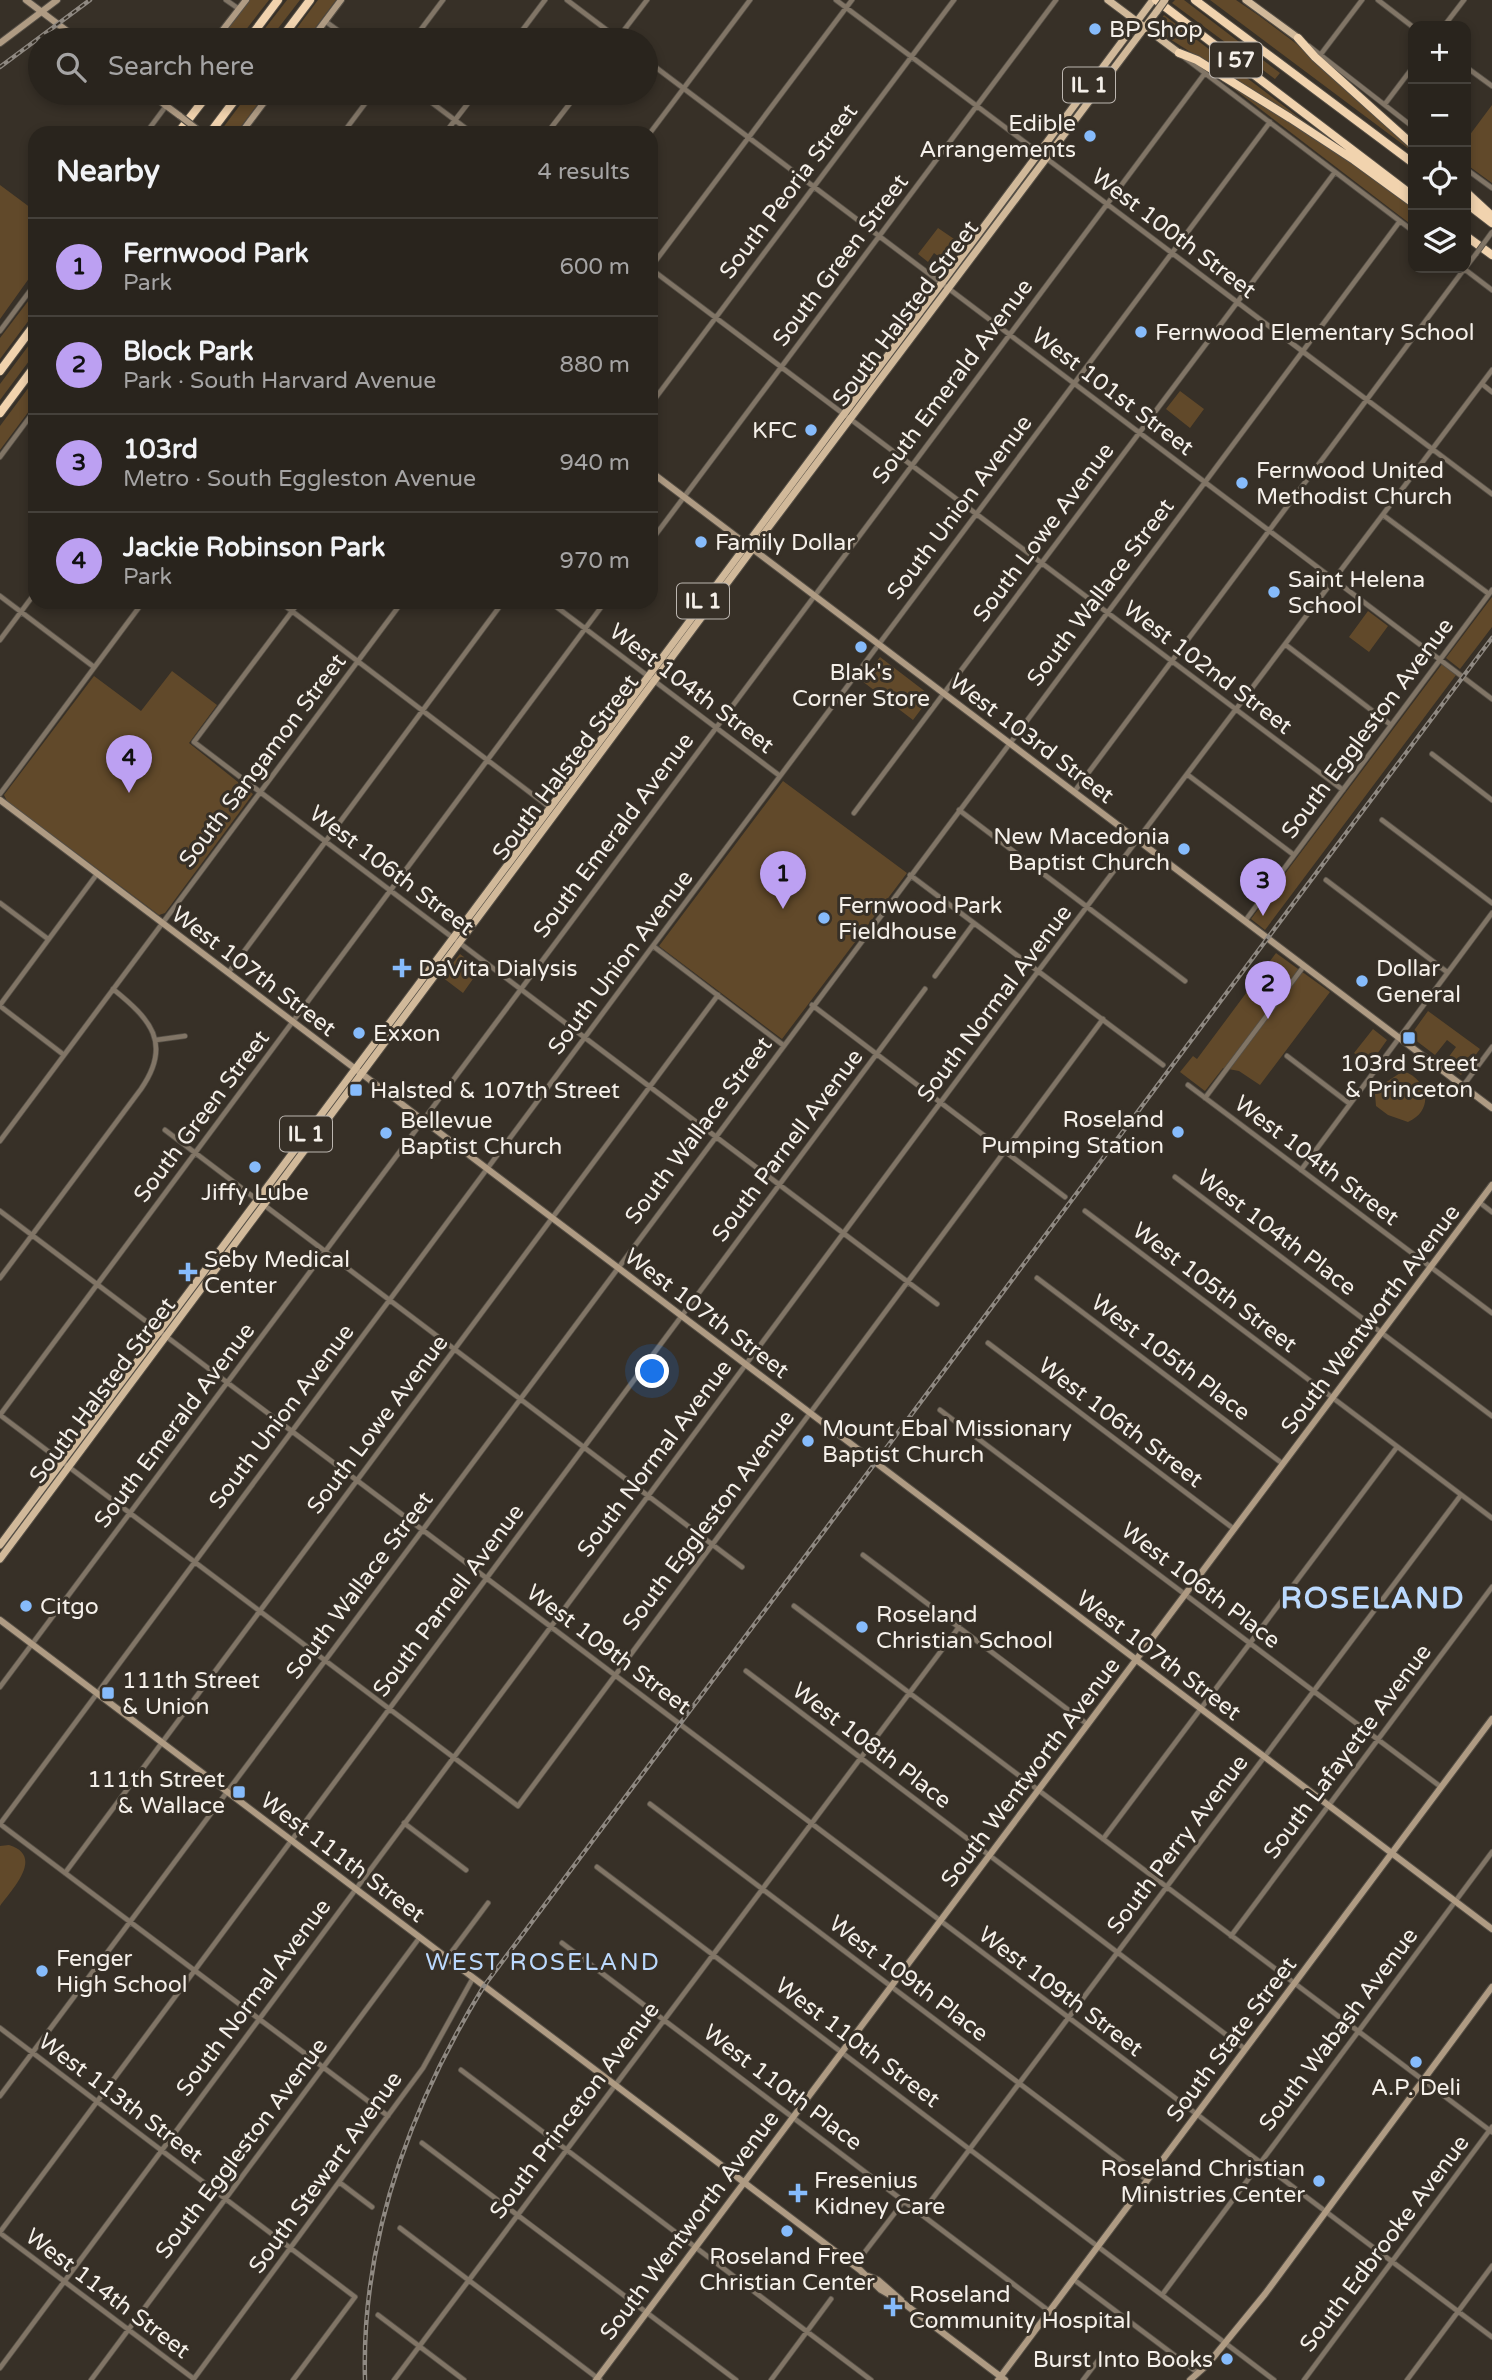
<!DOCTYPE html>
<html lang="en">
<head>
<meta charset="utf-8">
<style>
  :root { --surface:#29241d; --page:#312c26; --text:#f1f3f6; --muted:#a5a4a4; --line:#45413b; --accent:#bca0f2 }
  body { margin:0; font-family:"Varela Round",sans-serif; background:var(--page); color:var(--text) }
  .controls { position:absolute; right:21px; top:21px; display:grid; overflow:hidden; border-radius:14px; box-shadow:0 4px 10px #0003 }
  .controls button { width:63px; height:63px; display:grid; place-items:center; padding:0; border:0; border-bottom:2px solid var(--line); background:var(--surface); color:var(--text); font:35px sans-serif }
  .you { position:absolute; left:653px; top:1372px; width:24px; height:24px; margin:-18px; border:5px solid #fff; border-radius:50%; background:#1a73e8; box-shadow:0 0 0 10px #1a73e833 }
  .badge { display:grid; place-items:center; width:46px; height:46px; border-radius:50%; background:var(--accent); color:#111; font-size:23px; font-weight:700 }
  .pin { position:absolute; translate:-50% -58px; filter:drop-shadow(0 2px 4px #0008) }
  .pin::after { content:''; position:absolute; top:37px; width:24px; height:21px; background:inherit; clip-path:polygon(0 0,100% 0,50% 100%) }
  .list { margin:0; padding:0; list-style:none }
  h2 { display:flex; justify-content:space-between; align-items:center; height:91px; margin:0; padding:0 28px; font-size:30px }
  h2 small { font-size:23px; font-weight:400; color:var(--muted) }
  .list li { display:grid; grid-template-columns:46px 1fr auto; gap:21px; align-items:center; box-sizing:border-box; height:98px; padding:0 28px; border-top:2px solid var(--line) }
  .list b { display:block; font-size:26px; white-space:nowrap }
  .list p { margin:0; font-size:23px; white-space:nowrap; color:var(--muted) }
  .list em { font-size:23px; font-style:normal; color:var(--muted) }
  .icon { flex:none; width:38px; height:38px; fill:none; stroke:currentColor; stroke-width:2; stroke-linecap:round; stroke-linejoin:round }
  .map { position:relative; flex:none; width:1492px; height:2380px; overflow:hidden }
  .search { position:absolute; background:var(--surface); box-shadow:0 4px 10px #0003; left:28px; top:28px; width:630px; height:77px; display:flex; align-items:center; gap:18px; box-sizing:border-box; padding:0 24px; border-radius:38px; color:var(--muted); font-size:26px }
  .panel { position:absolute; background:var(--surface); box-shadow:0 4px 10px #0003; left:28px; top:126px; width:630px; height:483px; border-radius:21px }
  .map>svg:first-child { display:block }
  .green { fill:#61492a }
  .lines { fill:none; stroke-linecap:round; stroke-linejoin:round }
  .street-casing { stroke:#554f46; stroke-width:6 }
  .secondary-casing { stroke:#554f46; stroke-width:8 }
  .primary-casing { stroke:#554f46; stroke-width:9 }
  .highway-casing { stroke:#554f46; stroke-width:10 }
  .street { stroke:#817566; stroke-width:4.5 }
  .secondary { stroke:#af9b83; stroke-width:6 }
  .primary { stroke:#d1b99a; stroke-width:7 }
  .highway { stroke:#f1d3ae; stroke-width:8 }
  .rail-casing { stroke:#8f8982; stroke-width:4.5 }
  .rail { stroke:#373027; stroke-width:2; stroke-dasharray:5; stroke-linecap:butt }
  .street-bridge-casing { stroke:#554f46; stroke-width:6; stroke-linecap:butt }
  .secondary-bridge-casing { stroke:#554f46; stroke-width:8; stroke-linecap:butt }
  .primary-bridge-casing { stroke:#554f46; stroke-width:9; stroke-linecap:butt }
  .street-bridge { stroke:#817566; stroke-width:4.5 }
  .secondary-bridge { stroke:#af9b83; stroke-width:6 }
  .primary-bridge { stroke:#d1b99a; stroke-width:7 }
  .poi-dot { fill:#86bbfb; stroke:#373027; stroke-width:2.5 }
  .labels { text-anchor:middle; stroke-width:6; stroke-linejoin:round; paint-order:stroke }
  .shield { fill:#373027; stroke:#bcb6b0; stroke-width:2 }
  .shield-label { font-size:21px; font-weight:bold; fill:#f5f0ea }
  .poi-label { font-size:23px; fill:#f5f0ea; stroke:#373027; text-anchor:start }
  .street-label { font-size:23px; fill:#f5f0ea; stroke:#373027 }
  .neighbourhood-label { font-size:24px; letter-spacing:2px; fill:#bbd9fe; stroke:#373027 }
  .district-label { font-size:30px; font-weight:bold; letter-spacing:2px; fill:#bbd9fe; stroke:#373027 }
</style>
</head>
<body>
<div class="map">
<svg width="1492" height="2380" viewBox="0 0 1492 2380">
  <rect width="100%" height="100%" fill="#373027"/>
  <path class="green" d="M249,0H269L238,40H219Z
    M287,0H300L269,40H256Z
    M318,0H336L306,40H288Z
    M1175,0H1184L1280,73L1275,79L1172,3Z
    M1210,0H1236L1258,15L1302,48L1413,148V152Z
    M1164,15L1305,122L1304,124L1162,34L1156,26Z
    M1216,75L1348,160L1413,207V226Z
    M249,93H266L236,133H219Z
    M1492,105V183L1466,164V140Z
    M0,185L35,211V270L0,319Z
    M938,228L960,243L946,262L934,253L928,262L918,254Z
    M35,292V312L0,359V338Z
    M35,337V353L0,400V384Z
    M35,379V403L0,450V426Z
    M1180,391L1204,409L1190,428L1166,409Z
    M1492,597V627L1460,669L1446,658Z
    M1368,611L1388,626L1369,652L1349,637Z
    M880,657L931,696L913,720L862,681Z
    M1442,664L1456,675L1265,930L1251,919Z
    M172,671L217,705L189,743L253,794L165,913L159,915L7,801L4,795L94,676L141,711Z
    M783,781L907,873L782,1039L659,946Z
    M1276,953L1330,992L1260,1085L1239,1071L1223,1068L1205,1091L1180,1072L1193,1056L1197,1059Z
    M460,954L480,969L463,993L442,977Z
    M1428,1011L1480,1049L1461,1075L1445,1062L1456,1047L1447,1040L1435,1055L1410,1036Z
    M1373,1029L1387,1040L1370,1064L1354,1053Z
    M1403,1071C1428,1079 1435,1110 1408,1122L1388,1115L1376,1106L1375,1094L1382,1085Z
    M9,1845C45,1856 12,1889 0,1906V1846Z"/>
  <g class="lines">
    <g class="street-casing">
      <path id="street" d="M226,0L239,9
        M567,0L620,40
        M836,0L1492,494
        M1378,0L1413,27
        M325,21L351,40
        M1444,26L1464,0
        M618,38L647,0
        M413,40L443,0
        M515,40L545,0
        M1309,46L1413,127
        M1321,54L1362,0
        M1185,58L1413,231
        M646,60L1492,699
        M1466,67L1492,86
        M419,93L472,133
        M1385,104L1413,67
        M146,133L166,106
        M343,133L373,93
        M445,133L476,93
        M547,133L578,93
        M650,133L750,0
        M1466,169L1492,188
        M651,267L852,0
        M1466,267L1476,254
        M1463,268L1492,290
        M651,269L1343,790
        M0,331L35,284
        M1482,384L1492,392
        M651,404L954,0
        M0,457L35,410
        M1383,515L1489,594
        M651,541L1056,0
        M0,596L94,667
        M280,602L549,807
        M299,602L194,742L937,1304
        M550,602L780,776
        M0,640L35,593
        M1286,645L1391,725
        M1432,754L1492,800
        M1188,775L1294,855
        M1074,792L1465,268
        M0,794L143,602
        M959,810L1185,981
        M854,813L1335,172
        M1382,820L1492,903
        M910,875L1163,1065
        M1326,880L1447,972
        M0,903L48,939
        M1245,921L1492,590
        M653,946L783,1045
        M228,973L503,602
        M935,976L974,923
        M0,1005L97,874
        M812,1005L1065,1197
        M0,1006L64,1055
        M156,1040L185,1036
        M1287,1056L1350,1104
        M1188,1085L1492,1313
        M1463,1086L1492,1047
        M1205,1098L1304,966
        M165,1130L742,1567
        M0,1141L402,602
        M1301,1170L1492,913
        M1175,1177L1492,1416
        M1479,1202L1492,1212
        M0,1211L1492,2337
        M1085,1211L1492,1518
        M0,1278L141,1089C173,1043 150,1019 113,989
        M1037,1278L1283,1464
        M988,1343L1234,1529
        M940,1410L1441,1787
        M0,1415L518,1806L1103,1019
        M0,1415L605,602
        M863,1555L1087,1724
        M794,1606L1492,2132
        M746,1671L1245,2049
        M0,1687L1205,73
        M650,1804L1147,2180
        M404,1823L466,1870
        M0,1824L649,951L1270,122
        M0,1824L388,2116
        M1103,1839L1397,1447
        M597,1867L1274,2380
        M65,1873L718,995
        M1231,1936L1492,1587
        M562,1943L1049,2311
        M447,1958L488,1903
        M0,2028L355,2297L293,2380
        M461,2070L871,2380
        M0,2096L1400,221
        M422,2143L736,2380
        M339,2182L372,2207
        M921,2214L1461,1495
        M400,2228L600,2380
        M0,2232L925,989
        M0,2233L194,2379
        M854,2266L904,2201
        M1073,2279L1198,2373
        M1162,2295L1492,1852
        M378,2315L464,2380
        M0,2368L1033,978L1492,370
        M91,2380L420,1937
        M193,2380L423,2068L473,1978
        M394,2380L959,1627
        M771,2380L831,2299
        M1083,2380L1103,2354
        M1304,2380L1492,2127
        M1407,2380L1492,2266"/>
    </g>
    <g class="secondary-casing">
      <path id="secondary" d="M26,0L79,40
        M215,40L246,0
        M311,40L341,0
        M0,43L57,0
        M149,93L180,116
        M166,106L176,93
        M241,133L271,93
        M651,472L1492,1108
        M0,800L1492,1929
        M0,1620L860,2270L881,2290L902,2302L1005,2380
        M868,2276L878,2280L901,2300
        M596,2380L1492,1185
        M998,2380L1492,1719
        M1190,2380L1207,2365L1265,2294L1492,1987"/>
    </g>
    <g class="primary-casing">
      <path id="primary" d="M1108,0L1179,53
        M1246,0L1298,38
        M0,1545L1153,0
        M0,1559L768,528L1157,11"/>
    </g>
    <g class="highway-casing">
      <path id="highway" d="M1156,0L1413,196
        M1195,0L1413,163
        M1298,38L1315,57L1413,145
        M248,40L278,0
        M280,40L310,0
        M1179,53L1197,60L1290,118L1354,160L1413,203
        M178,133L209,93
        M210,133L240,93
        M1466,192L1492,216
        M1466,203L1492,223
        M1466,236L1492,255
        M0,371L35,324
        M0,413L35,366"/>
    </g>
    <use href="#street" class="street"/>
    <use href="#secondary" class="secondary"/>
    <use href="#primary" class="primary"/>
    <use href="#highway" class="highway"/>
    <g class="rail-casing">
      <path id="rail" d="M0,67L90,0
        M365,2380C361,2238 411,2105 484,1986L1492,638"/>
    </g>
    <use href="#rail" class="rail"/>
    <g class="street-bridge-casing">
      <path id="street-bridge" d="M1476,254L1492,232"/>
    </g>
    <g class="secondary-bridge-casing">
      <path id="secondary-bridge" d="M180,116L202,133"/>
    </g>
    <g class="primary-bridge-casing">
      <path id="primary-bridge" d="M1157,11L1165,0"/>
    </g>
    <use href="#street-bridge" class="street-bridge"/>
    <use href="#secondary-bridge" class="secondary-bridge"/>
    <use href="#primary-bridge" class="primary-bridge"/>
  </g>
  <g class="poi-dot">
    <circle cx="1095" cy="29" r="7"/>
    <circle cx="1090" cy="136" r="7"/>
    <circle cx="1141" cy="332" r="7"/>
    <circle cx="811" cy="430" r="7"/>
    <circle cx="1242" cy="483" r="7"/>
    <circle cx="701" cy="542" r="7"/>
    <circle cx="1274" cy="592" r="7"/>
    <circle cx="861" cy="647" r="7"/>
    <circle cx="1184" cy="849" r="7"/>
    <circle cx="824" cy="918" r="7"/>
    <path d="M398.5 957.5h7v7h7v7h-7v7h-7v-7h-7v-7h7z"/>
    <circle cx="1362" cy="981" r="7"/>
    <circle cx="359" cy="1033" r="7"/>
    <rect x="1402" y="1031" width="14" height="14" rx="3.5"/>
    <rect x="349" y="1083" width="14" height="14" rx="3.5"/>
    <circle cx="1178" cy="1132" r="7"/>
    <circle cx="386" cy="1133" r="7"/>
    <circle cx="255" cy="1167" r="7"/>
    <path d="M184.5 1261.5h7v7h7v7h-7v7h-7v-7h-7v-7h7z"/>
    <circle cx="808" cy="1441" r="7"/>
    <circle cx="26" cy="1606" r="7"/>
    <circle cx="862" cy="1627" r="7"/>
    <rect x="101" y="1686" width="14" height="14" rx="3.5"/>
    <rect x="232" y="1785" width="14" height="14" rx="3.5"/>
    <circle cx="42" cy="1971" r="7"/>
    <circle cx="1416" cy="2062" r="7"/>
    <circle cx="1319" cy="2181" r="7"/>
    <path d="M794.5 2182.5h7v7h7v7h-7v7h-7v-7h-7v-7h7z"/>
    <circle cx="787" cy="2231" r="7"/>
    <path d="M889.5 2296.5h7v7h7v7h-7v7h-7v-7h-7v-7h7z"/>
    <circle cx="1227" cy="2359" r="7"/>
  </g>
  <g class="labels">
    <g class="shield">
      <rect x="1210" y="42.5" width="52" height="35" rx="5"/>
      <rect x="1063" y="67.5" width="52" height="35" rx="5"/>
      <rect x="677" y="583.5" width="52" height="35" rx="5"/>
      <rect x="280" y="1116.5" width="52" height="35" rx="5"/>
    </g>
    <g class="shield-label">
      <text x="1236" y="67">I 57</text>
      <text x="1089" y="92">IL 1</text>
      <text x="703" y="608">IL 1</text>
      <text x="306" y="1141">IL 1</text>
    </g>
    <g class="poi-label">
      <text x="1109" y="37">BP Shop</text>
      <text x="1076" y="131" text-anchor="end">Edible<tspan x="1076" dy="26">Arrangements</tspan></text>
      <text x="1155" y="340">Fernwood Elementary School</text>
      <text x="797" y="438" text-anchor="end">KFC</text>
      <text x="1256" y="478">Fernwood United<tspan x="1256" dy="26">Methodist Church</tspan></text>
      <text x="715" y="550">Family Dollar</text>
      <text x="1288" y="587">Saint Helena<tspan x="1288" dy="26">School</tspan></text>
      <text x="861" y="680" text-anchor="middle">Blak's<tspan x="861" dy="26">Corner Store</tspan></text>
      <text x="1170" y="844" text-anchor="end">New Macedonia<tspan x="1170" dy="26">Baptist Church</tspan></text>
      <text x="838" y="913">Fernwood Park<tspan x="838" dy="26">Fieldhouse</tspan></text>
      <text x="418" y="976">DaVita Dialysis</text>
      <text x="1376" y="976">Dollar<tspan x="1376" dy="26">General</tspan></text>
      <text x="373" y="1041">Exxon</text>
      <text x="1409" y="1071" text-anchor="middle">103rd Street<tspan x="1409" dy="26">&amp; Princeton</tspan></text>
      <text x="370" y="1098">Halsted &amp; 107th Street</text>
      <text x="1164" y="1127" text-anchor="end">Roseland<tspan x="1164" dy="26">Pumping Station</tspan></text>
      <text x="400" y="1128">Bellevue<tspan x="400" dy="26">Baptist Church</tspan></text>
      <text x="255" y="1200" text-anchor="middle">Jiffy Lube</text>
      <text x="204" y="1267">Seby Medical<tspan x="204" dy="26">Center</tspan></text>
      <text x="822" y="1436">Mount Ebal Missionary<tspan x="822" dy="26">Baptist Church</tspan></text>
      <text x="40" y="1614">Citgo</text>
      <text x="876" y="1622">Roseland<tspan x="876" dy="26">Christian School</tspan></text>
      <text x="122" y="1688">111th Street<tspan x="122" dy="26">&amp; Union</tspan></text>
      <text x="225" y="1787" text-anchor="end">111th Street<tspan x="225" dy="26">&amp; Wallace</tspan></text>
      <text x="56" y="1966">Fenger<tspan x="56" dy="26">High School</tspan></text>
      <text x="1416" y="2095" text-anchor="middle">A.P. Deli</text>
      <text x="1305" y="2176" text-anchor="end">Roseland Christian<tspan x="1305" dy="26">Ministries Center</tspan></text>
      <text x="814" y="2188">Fresenius<tspan x="814" dy="26">Kidney Care</tspan></text>
      <text x="787" y="2264" text-anchor="middle">Roseland Free<tspan x="787" dy="26">Christian Center</tspan></text>
      <text x="909" y="2302">Roseland<tspan x="909" dy="26">Community Hospital</tspan></text>
      <text x="1213" y="2367" text-anchor="end">Burst Into Books</text>
    </g>
    <g class="street-label">
      <text transform="translate(788 191) rotate(-53)" y="8">South Peoria Street</text>
      <text transform="translate(1174 233) rotate(37)" y="8">West 100th Street</text>
      <text transform="translate(840 260) rotate(-53)" y="8">South Green Street</text>
      <text transform="translate(905 313) rotate(-53)" y="8">South Halsted Street</text>
      <text transform="translate(952 381) rotate(-53)" y="8">South Emerald Avenue</text>
      <text transform="translate(1113 391) rotate(37)" y="8">West 101st Street</text>
      <text transform="translate(959 507) rotate(-53)" y="8">South Union Avenue</text>
      <text transform="translate(1043 532) rotate(-53)" y="8">South Lowe Avenue</text>
      <text transform="translate(1100 592) rotate(-53)" y="8">South Wallace Street</text>
      <text transform="translate(1208 667) rotate(37)" y="8">West 102nd Street</text>
      <text transform="translate(692 688) rotate(37)" y="8">West 104th Street</text>
      <text transform="translate(1367 728) rotate(-53)" y="8">South Eggleston Avenue</text>
      <text transform="translate(1032 738) rotate(37)" y="8">West 103rd Street</text>
      <text transform="translate(262 760) rotate(-53)" y="8">South Sangamon Street</text>
      <text transform="translate(565 767) rotate(-53)" y="8">South Halsted Street</text>
      <text transform="translate(613 835) rotate(-53)" y="8">South Emerald Avenue</text>
      <text transform="translate(392 870) rotate(37)" y="8">West 106th Street</text>
      <text transform="translate(620 962) rotate(-53)" y="8">South Union Avenue</text>
      <text transform="translate(254 971) rotate(37)" y="8">West 107th Street</text>
      <text transform="translate(994 1003) rotate(-53)" y="8">South Normal Avenue</text>
      <text transform="translate(201 1116) rotate(-53)" y="8">South Green Street</text>
      <text transform="translate(698 1130) rotate(-53)" y="8">South Wallace Street</text>
      <text transform="translate(787 1145) rotate(-53)" y="8">South Parnell Avenue</text>
      <text transform="translate(1317 1160) rotate(37)" y="8">West 104th Street</text>
      <text transform="translate(1277 1232) rotate(37)" y="8">West 104th Place</text>
      <text transform="translate(1215 1287) rotate(37)" y="8">West 105th Street</text>
      <text transform="translate(707 1313) rotate(37)" y="8">West 107th Street</text>
      <text transform="translate(1370 1319) rotate(-53)" y="8">South Wentworth Avenue</text>
      <text transform="translate(1171 1357) rotate(37)" y="8">West 105th Place</text>
      <text transform="translate(102 1390) rotate(-53)" y="8">South Halsted Street</text>
      <text transform="translate(281 1416) rotate(-53)" y="8">South Union Avenue</text>
      <text transform="translate(1121 1422) rotate(37)" y="8">West 106th Street</text>
      <text transform="translate(377 1424) rotate(-53)" y="8">South Lowe Avenue</text>
      <text transform="translate(174 1425) rotate(-53)" y="8">South Emerald Avenue</text>
      <text transform="translate(654 1458) rotate(-53)" y="8">South Normal Avenue</text>
      <text transform="translate(708 1520) rotate(-53)" y="8">South Eggleston Avenue</text>
      <text transform="translate(359 1585) rotate(-53)" y="8">South Wallace Street</text>
      <text transform="translate(1201 1585) rotate(37)" y="8">West 106th Place</text>
      <text transform="translate(448 1600) rotate(-53)" y="8">South Parnell Avenue</text>
      <text transform="translate(609 1649) rotate(37)" y="8">West 109th Street</text>
      <text transform="translate(1159 1655) rotate(37)" y="8">West 107th Street</text>
      <text transform="translate(872 1745) rotate(37)" y="8">West 108th Place</text>
      <text transform="translate(1347 1751) rotate(-53)" y="8">South Lafayette Avenue</text>
      <text transform="translate(1030 1772) rotate(-53)" y="8">South Wentworth Avenue</text>
      <text transform="translate(1177 1844) rotate(-53)" y="8">South Perry Avenue</text>
      <text transform="translate(343 1857) rotate(37)" y="8">West 111th Street</text>
      <text transform="translate(909 1978) rotate(37)" y="8">West 109th Place</text>
      <text transform="translate(1061 1991) rotate(37)" y="8">West 109th Street</text>
      <text transform="translate(253 1997) rotate(-53)" y="8">South Normal Avenue</text>
      <text transform="translate(1338 2029) rotate(-53)" y="8">South Wabash Avenue</text>
      <text transform="translate(1231 2039) rotate(-53)" y="8">South State Street</text>
      <text transform="translate(858 2042) rotate(37)" y="8">West 110th Street</text>
      <text transform="translate(783 2087) rotate(37)" y="8">West 110th Place</text>
      <text transform="translate(121 2098) rotate(37)" y="8">West 113th Street</text>
      <text transform="translate(574 2110) rotate(-53)" y="8">South Princeton Avenue</text>
      <text transform="translate(241 2148) rotate(-53)" y="8">South Eggleston Avenue</text>
      <text transform="translate(325 2172) rotate(-54)" y="8">South Stewart Avenue</text>
      <text transform="translate(689 2225) rotate(-53)" y="8">South Wentworth Avenue</text>
      <text transform="translate(1384 2243) rotate(-53)" y="8">South Edbrooke Avenue</text>
      <text transform="translate(108 2293) rotate(37)" y="8">West 114th Street</text>
    </g>
    <g class="neighbourhood-label">
      <text x="543" y="1970">WEST ROSELAND</text>
    </g>
    <g class="district-label">
      <text x="1373" y="1608">ROSELAND</text>
    </g>
  </g>
</svg>
<div class="controls">
<button>+</button>
<button>−</button>
<button><svg class="icon" aria-label="locate" viewBox="0 0 24 24"><circle cx="12" cy="12" r="6"/><path d="M12 2v4M12 18v4M2 12h4M18 12h4"/></svg></button>
<button><svg class="icon" aria-label="layers" viewBox="0 0 24 24"><path d="M12 4l9 5-9 5-9-5zM3 14l9 5 9-5"/></svg></button>
</div>
<div class="you"></div>
<div class="pin badge" style="left:783px;top:909px">1</div>
<div class="pin badge" style="left:1268px;top:1019px">2</div>
<div class="pin badge" style="left:1263px;top:916px">3</div>
<div class="pin badge" style="left:129px;top:793px">4</div>
<div class="search"><svg class="icon" aria-label="search" viewBox="0 0 24 24"><circle cx="10" cy="10" r="6"/><path d="M15 15l6 6"/></svg>Search here</div>
<section class="panel">
<h2>Nearby<small>4 results</small></h2>
<ul class="list">
<li><span class="badge">1</span><div><b>Fernwood Park</b><p>Park</p></div><em>600 m</em></li>
<li><span class="badge">2</span><div><b>Block Park</b><p>Park · South Harvard Avenue</p></div><em>880 m</em></li>
<li><span class="badge">3</span><div><b>103rd</b><p>Metro · South Eggleston Avenue</p></div><em>940 m</em></li>
<li><span class="badge">4</span><div><b>Jackie Robinson Park</b><p>Park</p></div><em>970 m</em></li>
</ul>
</section>
</div>
</body>
</html>
